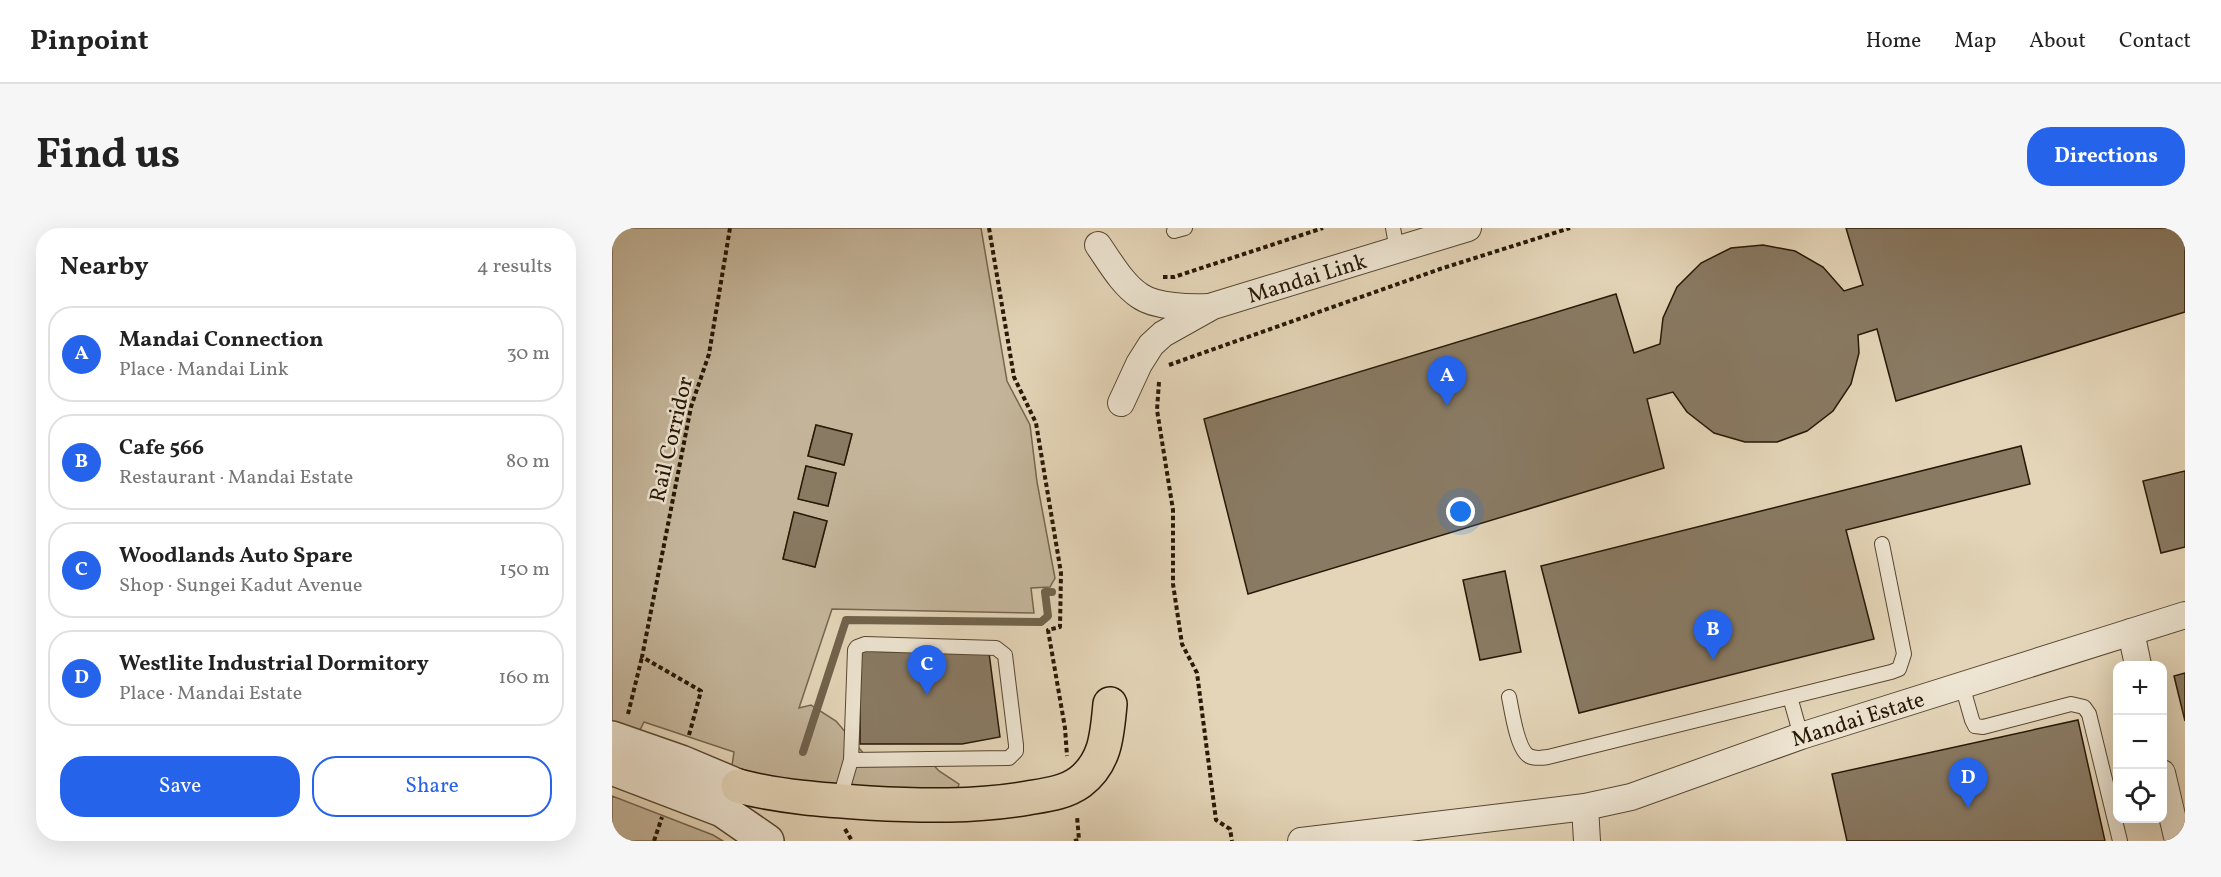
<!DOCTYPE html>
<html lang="en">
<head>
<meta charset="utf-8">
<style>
  :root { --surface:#fff; --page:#f6f6f6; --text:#222; --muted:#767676; --line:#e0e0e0; --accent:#2563eb }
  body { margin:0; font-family:Vollkorn,serif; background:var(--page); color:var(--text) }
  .controls { position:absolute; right:18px; bottom:18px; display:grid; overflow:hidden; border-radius:12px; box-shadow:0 6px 24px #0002 }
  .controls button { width:54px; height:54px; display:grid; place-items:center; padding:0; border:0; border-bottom:2px solid var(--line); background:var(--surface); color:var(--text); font:30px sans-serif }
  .you { position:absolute; left:849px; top:284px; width:21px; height:21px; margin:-15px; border:4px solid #fff; border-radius:50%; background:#1a73e8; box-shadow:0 0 0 9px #1a73e833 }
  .badge { display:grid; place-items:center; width:39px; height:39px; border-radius:50%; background:var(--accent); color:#fff; font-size:20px; font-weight:700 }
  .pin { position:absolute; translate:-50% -50px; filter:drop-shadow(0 2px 3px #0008) }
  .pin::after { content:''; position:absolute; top:32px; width:21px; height:18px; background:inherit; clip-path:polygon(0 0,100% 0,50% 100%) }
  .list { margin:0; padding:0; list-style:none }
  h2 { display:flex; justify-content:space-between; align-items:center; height:78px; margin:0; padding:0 24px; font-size:26px }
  h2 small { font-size:20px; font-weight:400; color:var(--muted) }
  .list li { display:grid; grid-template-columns:39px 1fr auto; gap:18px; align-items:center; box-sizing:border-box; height:96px; margin:0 12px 12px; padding:0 12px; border:2px solid var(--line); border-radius:24px }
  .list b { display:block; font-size:22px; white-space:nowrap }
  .list p { margin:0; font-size:20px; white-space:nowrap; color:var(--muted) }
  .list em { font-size:20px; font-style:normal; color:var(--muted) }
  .actions { display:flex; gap:12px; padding:18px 24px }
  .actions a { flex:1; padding:14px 0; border:2px solid var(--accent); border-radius:24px; text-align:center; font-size:21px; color:var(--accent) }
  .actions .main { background:var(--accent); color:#fff }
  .icon { flex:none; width:33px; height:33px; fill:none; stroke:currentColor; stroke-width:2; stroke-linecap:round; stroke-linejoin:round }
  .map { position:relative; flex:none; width:1573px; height:613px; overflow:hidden; border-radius:24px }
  header { display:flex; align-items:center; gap:36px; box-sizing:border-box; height:84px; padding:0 30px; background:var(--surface); border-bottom:2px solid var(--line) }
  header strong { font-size:28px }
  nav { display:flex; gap:33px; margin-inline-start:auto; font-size:21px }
  .intro { display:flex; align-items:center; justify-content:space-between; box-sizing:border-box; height:144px; padding:0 36px }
  h1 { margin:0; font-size:42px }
  .button { padding:15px 27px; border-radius:24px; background:var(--accent); color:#fff; font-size:21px; font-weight:700 }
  main { display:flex; gap:36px; padding:0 36px }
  aside { flex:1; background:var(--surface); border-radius:24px; box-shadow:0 6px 24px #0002 }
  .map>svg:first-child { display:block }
  .green { fill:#c4b59a; stroke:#756650; stroke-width:1.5; fill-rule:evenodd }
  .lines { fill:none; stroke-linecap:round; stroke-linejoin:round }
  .stream { stroke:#71634c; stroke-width:8 }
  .building { fill:#897a63; stroke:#261806; stroke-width:1.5 }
  .service-casing { stroke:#564732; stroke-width:16 }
  .minor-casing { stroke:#564732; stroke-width:28 }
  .tertiary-casing { stroke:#564732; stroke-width:36 }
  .primary-casing { stroke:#261806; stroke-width:36 }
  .path { stroke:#261806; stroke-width:4; stroke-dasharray:4.5 3; stroke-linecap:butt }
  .service { stroke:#ede4d1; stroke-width:14 }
  .minor { stroke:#ede4d1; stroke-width:26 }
  .tertiary { stroke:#ede4d1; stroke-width:33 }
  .primary { stroke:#e4d5b8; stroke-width:33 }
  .labels { text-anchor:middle; stroke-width:5; stroke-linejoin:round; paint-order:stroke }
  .street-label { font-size:22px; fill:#261806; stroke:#ede4d1 }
</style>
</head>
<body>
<header>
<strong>Pinpoint</strong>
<nav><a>Home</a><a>Map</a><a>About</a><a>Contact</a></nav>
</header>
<div class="intro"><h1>Find us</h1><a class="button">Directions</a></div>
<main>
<aside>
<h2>Nearby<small>4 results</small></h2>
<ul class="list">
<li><span class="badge">A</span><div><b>Mandai Connection</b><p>Place · Mandai Link</p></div><em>30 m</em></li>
<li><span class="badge">B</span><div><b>Cafe 566</b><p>Restaurant · Mandai Estate</p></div><em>80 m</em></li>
<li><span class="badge">C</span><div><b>Woodlands Auto Spare</b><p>Shop · Sungei Kadut Avenue</p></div><em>150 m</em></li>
<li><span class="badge">D</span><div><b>Westlite Industrial Dormitory</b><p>Place · Mandai Estate</p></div><em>160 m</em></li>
</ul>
<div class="actions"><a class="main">Save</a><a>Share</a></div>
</aside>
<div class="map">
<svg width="1573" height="613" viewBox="0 0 1573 613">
  <rect width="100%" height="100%" fill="#e4d5b8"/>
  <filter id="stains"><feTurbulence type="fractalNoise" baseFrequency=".00333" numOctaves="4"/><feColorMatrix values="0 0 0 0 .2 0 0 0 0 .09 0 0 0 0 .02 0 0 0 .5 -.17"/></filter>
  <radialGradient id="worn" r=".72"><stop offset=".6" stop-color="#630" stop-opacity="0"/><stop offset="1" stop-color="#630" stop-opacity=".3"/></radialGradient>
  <path class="green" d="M2,0H369L395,153L418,197L425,254L443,350L438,359L419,360L422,385L220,381L187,480L199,477L224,493L253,527L311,526L327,543L347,556L344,567L262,566L119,544L122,524L32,494L24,510L0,501V8ZM204,197L240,206L232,237L196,228ZM194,238L224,245L216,278L187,271ZM182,285L215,293L203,339L171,331Z
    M0,568L101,607L111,613H0Z"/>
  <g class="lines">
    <path class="stream" d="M191,524L234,392L429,394L436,388L433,364H440"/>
  </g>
  <path class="building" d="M1234,0H1573V84L1284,173L1265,101L1246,107L1247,125L1239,156L1221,183L1195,203L1165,214H1133L1102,205L1075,184L1061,164L1035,171L1052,240L636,366L592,191L1004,66L1022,125L1048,116L1051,90L1065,59L1089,35L1119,20L1151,17L1183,23L1211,39L1232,63L1251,57Z
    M204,197L240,206L232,237L196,228Z
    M1409,218L1418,256L1234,302L1262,411L967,485L929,338Z
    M194,238L224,245L216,278L186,271Z
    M1573,243V319L1549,325L1531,253Z
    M182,284L215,293L203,339L171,331Z
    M893,343L909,424L868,432L851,352Z
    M248,423L377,425L388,509L350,516H248Z
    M1573,445V493L1562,448Z
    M1466,492L1493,613H1235L1220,546Z"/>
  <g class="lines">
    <g class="service-casing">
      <path id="service" d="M781,0L785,22
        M562,3L573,0
        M1350,457L1360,492L1363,498L1371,499L1459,476L1472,479L1477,486L1508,613
        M897,469C900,483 905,521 917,528C923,531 930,530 936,529L1279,444L1287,441L1292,426L1270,316
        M1178,469L1189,508
        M227,573L239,532L243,422L245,419L253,416L384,420L393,427L404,517V523L397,530L239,532"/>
    </g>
    <g class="minor-casing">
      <g id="minor">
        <path d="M486,17C498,34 510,56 528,68C544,79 578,80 597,79"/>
        <path id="s1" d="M509,175L527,136L539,117L551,106L601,78L856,0"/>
        <path d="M1519,404L1526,437"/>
        <path d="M1550,545L1566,613"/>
        <path d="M973,579L975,613"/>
        <path id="s2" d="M689,613L973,579L1019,569L1189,508L1573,387"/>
      </g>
    </g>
    <g class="tertiary-casing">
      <path id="tertiary" d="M0,510L69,534L126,558
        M0,540L110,582L155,613"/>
    </g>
    <g class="primary-casing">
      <path id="primary" d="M126,558C169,569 213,572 257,575C310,578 363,579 416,570C434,567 453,565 468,554C494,534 495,507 498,476"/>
    </g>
    <path class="path" d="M377,0L402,149L424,195L449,345L448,399L436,402L453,500L455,528
      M551,49H562L711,0
      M557,137L828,41L958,0
      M547,154L545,182L561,282V356L570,416L585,445L604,592L618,601L620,613
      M16,486L30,429
      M77,507L89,463L30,429L79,179L97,126L118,0
      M233,601L240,613
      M42,613L50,589
      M462,613L467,612L465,588"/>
    <use href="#service" class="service"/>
    <use href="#minor" class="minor"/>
    <use href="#tertiary" class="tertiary"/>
    <use href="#primary" class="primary"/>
  </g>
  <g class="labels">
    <g class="street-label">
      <text dy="8" stroke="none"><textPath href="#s1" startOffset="237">Mandai Link</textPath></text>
      <text transform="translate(58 211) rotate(-77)" y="8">Rail Corridor</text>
      <text dy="8" stroke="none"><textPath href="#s2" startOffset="573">Mandai Estate</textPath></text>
    </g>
  </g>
  <rect width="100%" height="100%" filter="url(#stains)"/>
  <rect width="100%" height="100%" fill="url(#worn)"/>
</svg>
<div class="controls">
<button>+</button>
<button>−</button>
<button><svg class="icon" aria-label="locate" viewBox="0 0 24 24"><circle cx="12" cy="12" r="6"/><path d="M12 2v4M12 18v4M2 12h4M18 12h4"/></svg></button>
</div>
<div class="you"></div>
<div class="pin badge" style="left:835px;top:178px">A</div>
<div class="pin badge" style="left:1101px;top:432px">B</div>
<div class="pin badge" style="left:315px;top:467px">C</div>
<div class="pin badge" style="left:1356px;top:580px">D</div>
</div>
</main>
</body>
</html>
